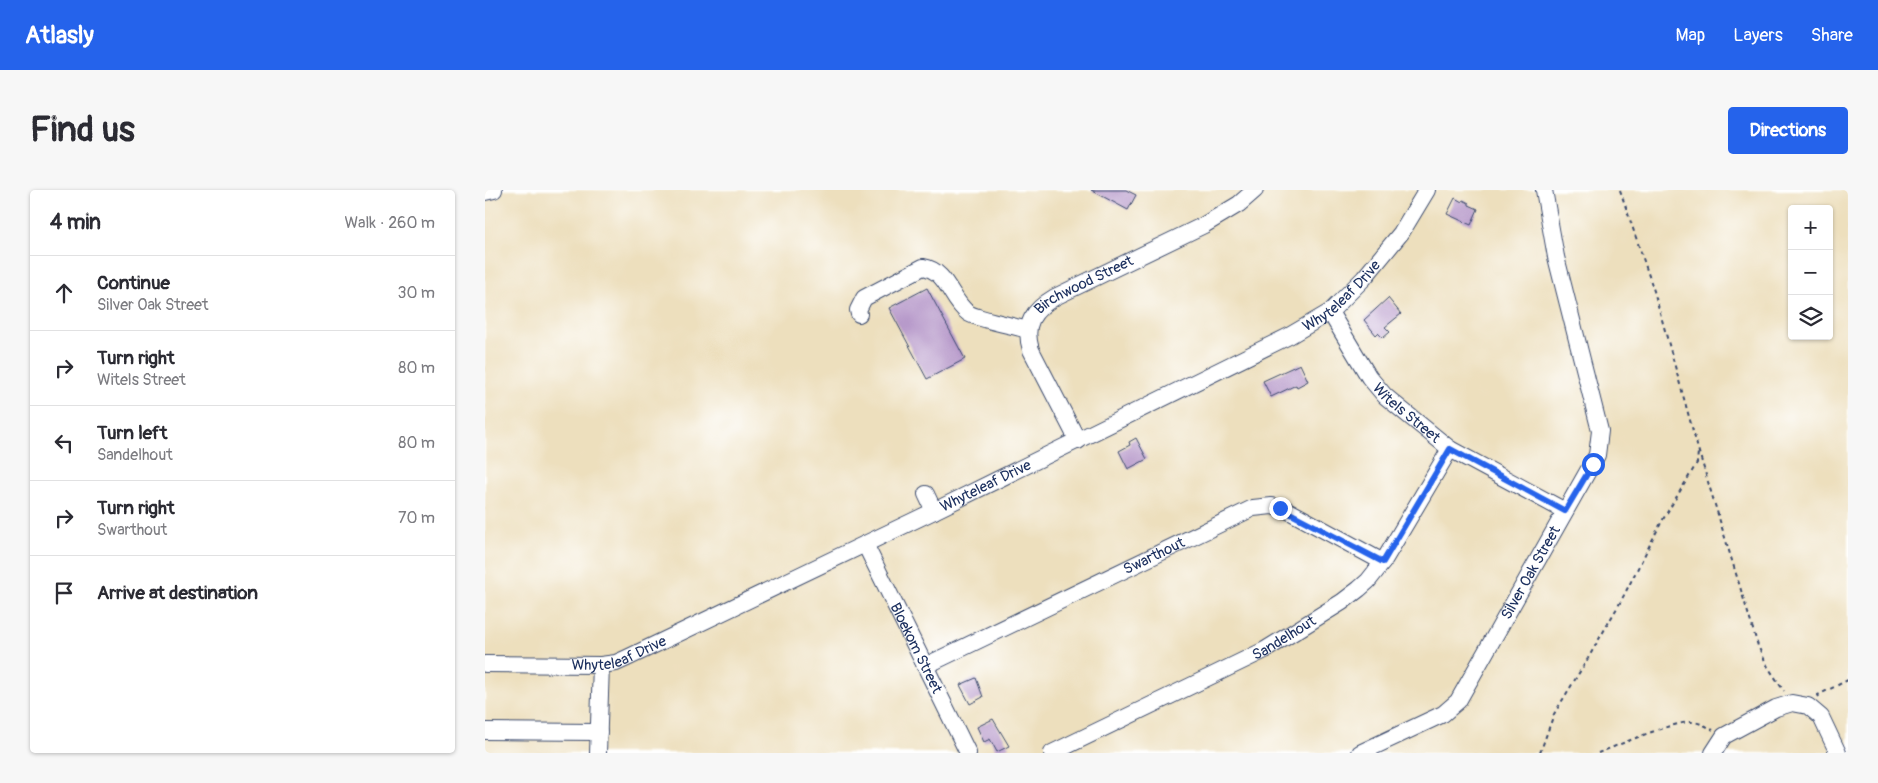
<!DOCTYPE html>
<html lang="en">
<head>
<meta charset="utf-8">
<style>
  :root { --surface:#fff; --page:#f7f7f7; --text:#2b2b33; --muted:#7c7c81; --line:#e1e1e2; --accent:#2563eb }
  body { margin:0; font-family:Pangolin,sans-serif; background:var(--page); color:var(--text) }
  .controls { position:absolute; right:15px; top:15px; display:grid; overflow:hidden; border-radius:5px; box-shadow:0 1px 4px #0004 }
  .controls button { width:45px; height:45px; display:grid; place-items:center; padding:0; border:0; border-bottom:1px solid var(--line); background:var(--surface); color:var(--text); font:25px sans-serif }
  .stop { position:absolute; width:15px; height:15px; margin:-11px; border:4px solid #2563eb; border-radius:50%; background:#fff }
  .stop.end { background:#2563eb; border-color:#fff; box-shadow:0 1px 5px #0008 }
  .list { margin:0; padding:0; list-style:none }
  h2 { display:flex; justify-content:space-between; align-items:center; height:65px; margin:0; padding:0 20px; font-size:21px }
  h2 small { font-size:16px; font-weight:400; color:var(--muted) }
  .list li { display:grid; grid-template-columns:32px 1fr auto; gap:15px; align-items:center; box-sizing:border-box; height:75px; padding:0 20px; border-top:1px solid var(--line) }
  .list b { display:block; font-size:19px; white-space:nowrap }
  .list p { margin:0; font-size:16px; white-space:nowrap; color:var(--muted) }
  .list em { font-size:16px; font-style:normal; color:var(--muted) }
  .icon { flex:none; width:28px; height:28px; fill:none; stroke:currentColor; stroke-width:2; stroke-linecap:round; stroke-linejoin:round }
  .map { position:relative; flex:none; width:1363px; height:563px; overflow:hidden; border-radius:5px }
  header { display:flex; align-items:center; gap:30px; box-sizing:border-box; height:70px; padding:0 25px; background:var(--accent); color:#fff }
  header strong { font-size:24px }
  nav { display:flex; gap:28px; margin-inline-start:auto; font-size:18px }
  .intro { display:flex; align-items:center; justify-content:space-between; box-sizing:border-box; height:120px; padding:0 30px }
  h1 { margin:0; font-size:35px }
  .button { padding:12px 22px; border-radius:5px; background:var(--accent); color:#fff; font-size:18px; font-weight:700 }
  main { display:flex; gap:30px; padding:0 30px }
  aside { flex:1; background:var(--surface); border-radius:5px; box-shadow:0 1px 4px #0004 }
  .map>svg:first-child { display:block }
  .building { fill:#b79aca }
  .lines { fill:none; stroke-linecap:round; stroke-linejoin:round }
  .minor-casing { stroke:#3a496c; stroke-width:18 }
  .path { stroke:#3a496c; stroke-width:2; stroke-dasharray:4 4; stroke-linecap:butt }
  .minor { stroke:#fff; stroke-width:16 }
  .route { stroke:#2563eb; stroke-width:6 }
  .labels { text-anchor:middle; stroke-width:4.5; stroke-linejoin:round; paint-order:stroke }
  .street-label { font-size:15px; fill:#1b2f5e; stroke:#fff }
</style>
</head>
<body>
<header>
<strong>Atlasly</strong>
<nav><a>Map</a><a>Layers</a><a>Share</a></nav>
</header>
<div class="intro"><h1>Find us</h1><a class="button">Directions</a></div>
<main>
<aside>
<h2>4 min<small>Walk · 260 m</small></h2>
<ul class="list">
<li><svg class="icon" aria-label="ahead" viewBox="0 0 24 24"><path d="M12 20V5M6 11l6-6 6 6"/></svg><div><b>Continue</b><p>Silver Oak Street</p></div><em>30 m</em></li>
<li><svg class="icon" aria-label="right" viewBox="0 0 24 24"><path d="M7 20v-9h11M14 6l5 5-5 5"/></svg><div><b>Turn right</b><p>Witels Street</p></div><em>80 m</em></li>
<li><svg class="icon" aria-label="left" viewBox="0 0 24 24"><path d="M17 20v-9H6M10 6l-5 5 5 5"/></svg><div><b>Turn left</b><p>Sandelhout</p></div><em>80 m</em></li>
<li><svg class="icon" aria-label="right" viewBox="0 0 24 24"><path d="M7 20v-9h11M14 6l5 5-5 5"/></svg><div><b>Turn right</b><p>Swarthout</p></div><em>70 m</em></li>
<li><svg class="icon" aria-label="arrive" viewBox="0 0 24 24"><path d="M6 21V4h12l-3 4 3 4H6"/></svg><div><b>Arrive at destination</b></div></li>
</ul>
</aside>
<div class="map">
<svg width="1363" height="563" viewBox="0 0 1363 563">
  <rect width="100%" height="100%" fill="#fff"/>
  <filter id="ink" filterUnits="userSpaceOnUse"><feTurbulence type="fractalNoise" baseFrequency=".02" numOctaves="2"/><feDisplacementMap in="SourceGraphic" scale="10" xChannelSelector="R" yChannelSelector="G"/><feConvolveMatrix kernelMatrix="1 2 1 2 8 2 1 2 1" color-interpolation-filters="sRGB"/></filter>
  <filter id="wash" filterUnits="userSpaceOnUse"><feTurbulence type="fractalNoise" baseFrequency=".0096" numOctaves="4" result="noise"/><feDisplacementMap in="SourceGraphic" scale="20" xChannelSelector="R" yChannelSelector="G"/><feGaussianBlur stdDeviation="1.12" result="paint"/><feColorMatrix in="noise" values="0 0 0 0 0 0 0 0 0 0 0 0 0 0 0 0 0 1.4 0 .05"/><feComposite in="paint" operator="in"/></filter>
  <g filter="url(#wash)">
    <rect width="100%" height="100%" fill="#eddfbd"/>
    <g id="blocks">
      <path class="building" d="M606,0H641L651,5L643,20Z
        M970,8L977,12L978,10L984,13V15L993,19L986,35L962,24Z
        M442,98L480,169L442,189L404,118Z
        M903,108L916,124L900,137L905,142L898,148L893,143L891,145L879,130Z
        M815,174L823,191L812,197L811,195L786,207L778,191Z
        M651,248L662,269L643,279L634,261L645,255L644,252Z
        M491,488L498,507L485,514L475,495Z
        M508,529L524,556L512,562L505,549L499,552L492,537Z"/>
    </g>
  </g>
  <g filter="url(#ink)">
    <use href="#blocks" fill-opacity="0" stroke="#3a496c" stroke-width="1"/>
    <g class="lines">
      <g class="minor-casing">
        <g id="minor">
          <path d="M0,2L9,0"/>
          <path id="s1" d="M845,122L884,187L900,206L917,220L965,259L1080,321"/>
          <path d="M374,124L373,120L379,108L438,77C463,81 465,110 483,123C492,129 530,136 543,140"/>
          <path id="s2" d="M593,251L546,160C538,134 548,120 570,107L719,35L754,14L770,0"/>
          <path d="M441,304L449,321"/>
          <path id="s3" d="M380,354L483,563"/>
          <path id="s4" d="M0,474L116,475L131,473L142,468L449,321L804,146L845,122L879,88L916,43L942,0"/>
          <path id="s5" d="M440,476L768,318L787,316L802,320L898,372"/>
          <path d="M0,541L114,542"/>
          <path d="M113,563L116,475"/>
          <path id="s6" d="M567,563L780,460L857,412L874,399L883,391L898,372L965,259"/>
          <path id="s7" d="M875,563L958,524L973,511L1112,265L1115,241L1071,67L1059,0"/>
          <path d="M1228,563L1239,546L1291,518L1307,513L1323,516L1336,527L1353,563"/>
        </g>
      </g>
      <path class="path" d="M1135,0L1169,101L1213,259L1273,456L1283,477L1299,501
        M1334,507L1333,505L1363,490
        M1055,563L1069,524L1102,470L1136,411L1177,331L1212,273L1213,262
        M1113,563C1137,554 1183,533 1206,532C1214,532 1221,536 1228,540"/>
      <use href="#minor" class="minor"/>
    </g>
  </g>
  <g class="lines" filter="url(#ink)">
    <path class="route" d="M795,318L898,372L965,259L1080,321L1108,274"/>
  </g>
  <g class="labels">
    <g class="street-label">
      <text dy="5" stroke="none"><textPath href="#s2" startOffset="198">Birchwood Street</textPath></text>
      <text dy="5" stroke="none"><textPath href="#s4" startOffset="946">Whyteleaf Drive</textPath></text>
      <text dy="5" stroke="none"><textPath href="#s1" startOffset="128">Witels Street</textPath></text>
      <text dy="5" stroke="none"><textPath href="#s4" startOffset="541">Whyteleaf Drive</textPath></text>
      <text dy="5" stroke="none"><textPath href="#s5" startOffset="254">Swarthout</textPath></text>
      <text dy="5" stroke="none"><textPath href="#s7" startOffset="259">Silver Oak Street</textPath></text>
      <text dy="5" stroke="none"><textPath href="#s6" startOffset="259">Sandelhout</textPath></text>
      <text dy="5" stroke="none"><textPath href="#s3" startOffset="116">Bloekom Street</textPath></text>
      <text dy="5" stroke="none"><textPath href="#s4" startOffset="136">Whyteleaf Drive</textPath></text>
    </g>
  </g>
</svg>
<div class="controls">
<button>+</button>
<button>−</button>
<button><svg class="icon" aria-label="layers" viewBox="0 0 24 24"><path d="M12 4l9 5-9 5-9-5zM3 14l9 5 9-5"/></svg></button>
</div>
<div class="stop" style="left:1108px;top:274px"></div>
<div class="stop end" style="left:795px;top:318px"></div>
</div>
</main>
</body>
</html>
